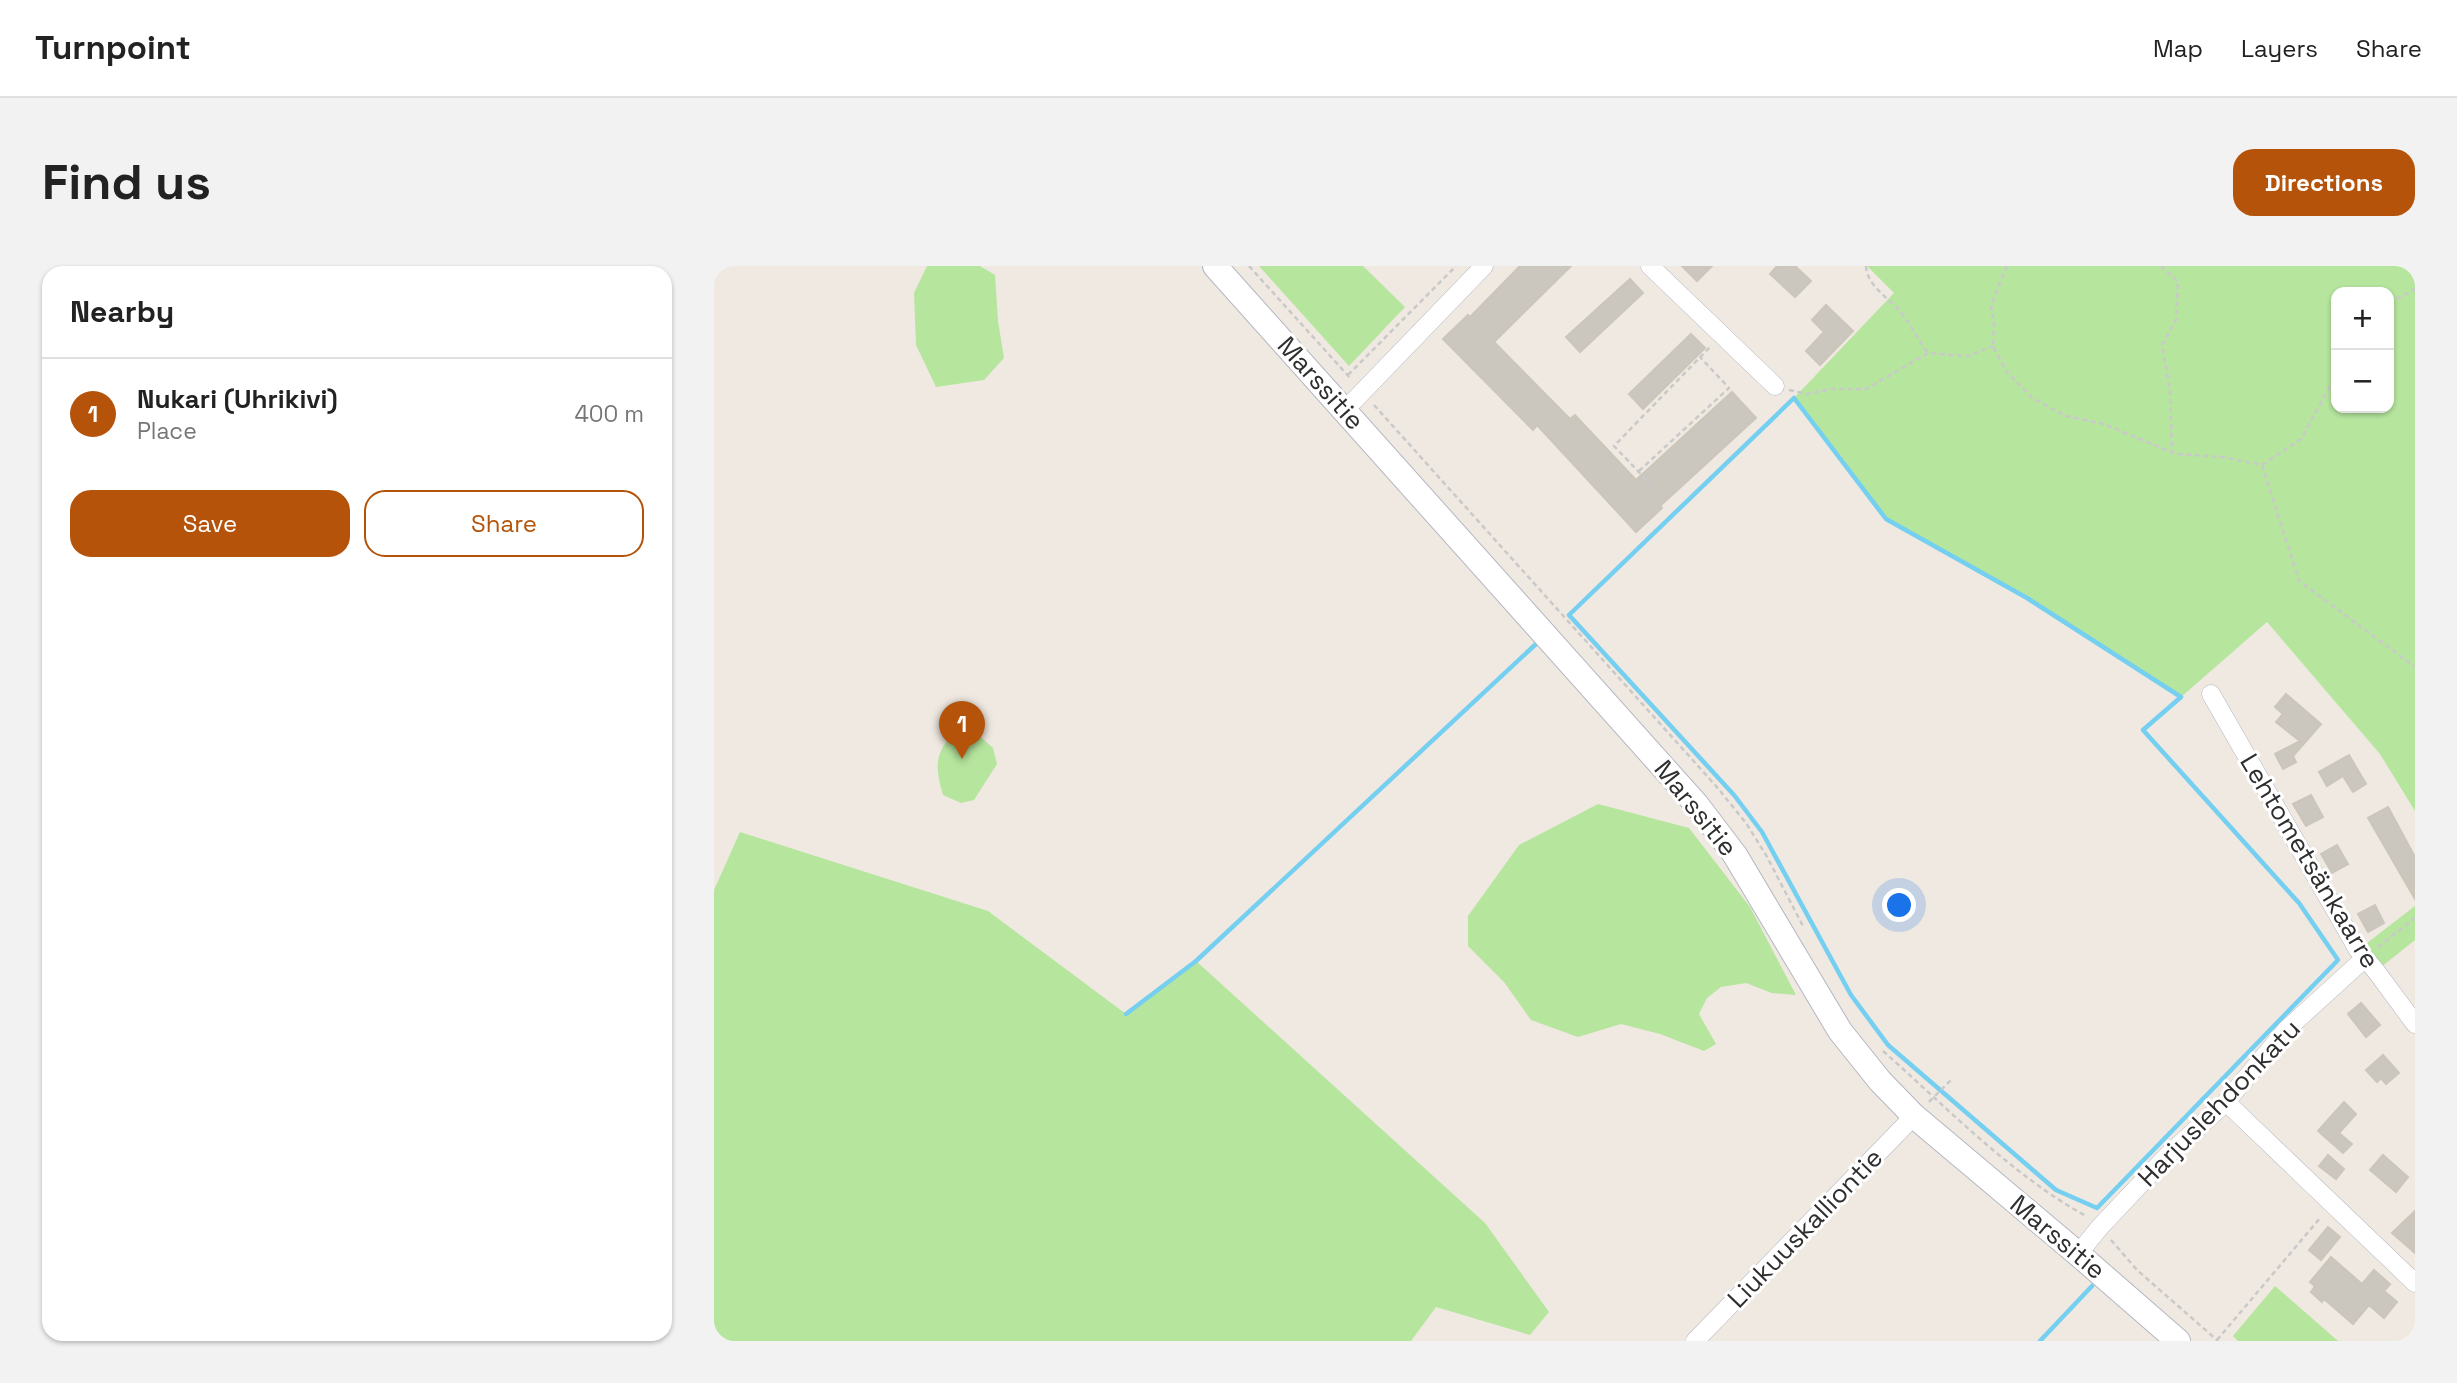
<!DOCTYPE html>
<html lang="en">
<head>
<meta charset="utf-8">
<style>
  :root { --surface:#fff; --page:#f2f2f2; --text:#222; --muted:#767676; --line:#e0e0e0; --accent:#b45309 }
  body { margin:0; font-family:"Space Grotesk",sans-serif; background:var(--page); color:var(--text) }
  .controls { position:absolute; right:21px; top:21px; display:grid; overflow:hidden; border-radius:14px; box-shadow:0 2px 5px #0004 }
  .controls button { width:63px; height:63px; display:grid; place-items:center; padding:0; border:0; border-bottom:2px solid var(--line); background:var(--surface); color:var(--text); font:35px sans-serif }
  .you { position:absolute; left:1186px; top:640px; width:24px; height:24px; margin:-18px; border:5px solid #fff; border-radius:50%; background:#1a73e8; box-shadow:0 0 0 10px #1a73e833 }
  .badge { display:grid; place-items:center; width:46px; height:46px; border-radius:50%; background:var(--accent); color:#fff; font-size:23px; font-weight:700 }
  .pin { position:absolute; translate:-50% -58px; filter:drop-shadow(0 2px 4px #0008) }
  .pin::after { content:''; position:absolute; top:37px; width:24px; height:21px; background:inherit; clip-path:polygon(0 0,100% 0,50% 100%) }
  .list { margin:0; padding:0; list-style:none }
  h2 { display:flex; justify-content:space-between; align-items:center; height:91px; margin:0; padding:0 28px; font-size:30px }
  h2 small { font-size:23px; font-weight:400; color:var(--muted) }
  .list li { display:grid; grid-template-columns:46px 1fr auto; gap:21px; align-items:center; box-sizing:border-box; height:112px; padding:0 28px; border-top:2px solid var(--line) }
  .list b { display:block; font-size:26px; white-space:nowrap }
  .list p { margin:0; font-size:23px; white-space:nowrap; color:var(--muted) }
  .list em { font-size:23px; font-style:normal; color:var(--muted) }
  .actions { display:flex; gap:14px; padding:21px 28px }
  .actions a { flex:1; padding:16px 0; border:2px solid var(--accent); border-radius:21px; text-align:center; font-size:24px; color:var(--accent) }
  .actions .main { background:var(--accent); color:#fff }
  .map { position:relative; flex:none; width:1701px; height:1075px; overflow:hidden; border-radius:21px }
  header { display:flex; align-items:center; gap:42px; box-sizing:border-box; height:98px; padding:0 35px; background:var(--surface); border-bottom:2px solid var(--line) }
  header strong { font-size:33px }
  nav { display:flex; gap:38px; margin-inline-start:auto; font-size:24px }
  .intro { display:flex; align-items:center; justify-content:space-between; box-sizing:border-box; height:168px; padding:0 42px }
  h1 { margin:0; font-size:49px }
  .button { padding:18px 32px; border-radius:21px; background:var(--accent); color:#fff; font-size:24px; font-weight:700 }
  main { display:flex; gap:42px; padding:0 42px }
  aside { flex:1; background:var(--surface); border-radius:21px; box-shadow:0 2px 5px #0004 }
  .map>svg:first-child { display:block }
  .green { fill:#b6e59e; fill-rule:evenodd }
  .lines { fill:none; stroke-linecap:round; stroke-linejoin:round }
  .stream { stroke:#75cff0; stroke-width:4.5 }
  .building { fill:#cbc7bf; stroke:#cbc5ba; stroke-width:2 }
  .minor-casing { stroke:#b4b7c1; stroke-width:19 }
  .secondary-casing { stroke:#b4b7c1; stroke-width:26 }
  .path { stroke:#c9c9c9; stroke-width:2.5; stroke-dasharray:5 3.5; stroke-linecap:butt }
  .minor { stroke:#fff; stroke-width:18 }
  .secondary { stroke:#fff; stroke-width:24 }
  .labels { text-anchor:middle; stroke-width:6; stroke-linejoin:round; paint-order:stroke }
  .street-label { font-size:26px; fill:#2e2e2e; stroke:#fff }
</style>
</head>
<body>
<header>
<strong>Turnpoint</strong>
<nav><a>Map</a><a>Layers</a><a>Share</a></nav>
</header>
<div class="intro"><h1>Find us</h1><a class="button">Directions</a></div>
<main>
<aside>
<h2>Nearby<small></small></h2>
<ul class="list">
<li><span class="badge">1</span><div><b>Nukari (Uhrikivi)</b><p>Place</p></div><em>400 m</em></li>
</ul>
<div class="actions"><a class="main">Save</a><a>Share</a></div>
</aside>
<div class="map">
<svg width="1701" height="1075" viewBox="0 0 1701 1075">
  <rect width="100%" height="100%" fill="#efe9e1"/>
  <path class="green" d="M213,0H266L281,9L284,55L290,92L270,114L222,121L202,79L200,27Z
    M545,0H649L691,41L635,100Z
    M1153,0H1701V545L1666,488L1553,356L1467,431L1313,332L1172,253L1080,132L1180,27ZM1622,26H1675V142H1622Z
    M261,466L279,482L283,498L260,534L247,537L229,529C221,501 220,488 240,467Z
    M884,538L975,562L1036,641L1082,729L1058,727L1032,717L1007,721L993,732L985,748L1002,778L990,785L946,768L907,758L864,771L817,754L790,716L754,680V650L805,579Z
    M26,566L274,645L412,748L482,695L771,957L835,1046L816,1069L722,1041L697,1075H0V624Z
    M1701,640V674L1662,705L1644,684Z
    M1561,1020L1624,1075H1524L1519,1070Z"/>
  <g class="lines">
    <path class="stream" d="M1080,132L1172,253L1313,332L1467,431L1429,464L1585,637L1624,694L1383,942L1342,924L1174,779L1137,729L1048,566L1020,529L855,349Z
      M412,748L482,695L823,377
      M1326,1075L1378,1020"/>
  </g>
  <path class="building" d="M806,0H857L780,76L856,153L861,149L922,214L1018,126L1042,152L946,240L948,242L922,266L823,159L819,164L729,73L754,49L756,51Z
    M968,0H998L983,15Z
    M1063,0H1081L1097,15L1081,31L1056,8Z
    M916,13L929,27L866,86L852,71Z
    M1112,39L1139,65L1106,99L1092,85L1110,66L1098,54Z
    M977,68L991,82L929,143L915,128Z
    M1572,428L1607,458L1579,490L1582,496L1569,503L1561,488L1586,475L1562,456L1569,448L1561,441Z
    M1635,489L1652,518L1639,526L1629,510L1613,520L1605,506Z
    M1597,529L1609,551L1592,560L1579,538Z
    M1674,541L1701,591V633L1654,552Z
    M1623,579L1634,598L1618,607L1607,588Z
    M1661,639L1670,657L1654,666L1644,648Z
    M1647,737L1666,759L1652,771L1634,748Z
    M1669,789L1685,807L1672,818L1667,812L1663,816L1652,804Z
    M1630,836L1642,848L1625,867L1638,878L1629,887L1604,865Z
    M1614,889L1630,903L1622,913L1605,900Z
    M1669,889L1694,911L1682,926L1656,904Z
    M1701,945V987L1678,967Z
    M1614,961L1626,971L1607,994L1595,984Z
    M1617,991L1648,1018L1660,1004L1676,1018L1670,1025L1683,1036L1670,1052L1655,1039L1639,1058L1610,1033L1608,1036L1597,1026L1601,1020L1596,1016Z"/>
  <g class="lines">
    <g class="minor-casing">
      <path id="minor" d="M936,0L1061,120
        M631,144L770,0
        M1497,428L1644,684L1662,705L1701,758
        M1512,836L1701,1017
        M1364,988L1386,961L1452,891L1512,836L1572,764L1651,692
        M981,1075L1200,850"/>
    </g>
    <g class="secondary-casing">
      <path id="secondary" d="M501,0L983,539L1021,589L1126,765L1166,815L1200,850L1364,988L1464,1075"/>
    </g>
    <path class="path" d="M535,0L637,113
      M1152,0C1153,21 1177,33 1189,49C1198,61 1205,75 1214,87
      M1293,0L1277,39L1280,60L1279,80L1293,106L1318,132L1352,150L1390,158L1462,188L1508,191L1548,199L1585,315L1701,401
      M1447,0L1464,16L1462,54L1448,79L1456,124L1458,185
      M1675,37L1701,23
      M634,109L742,0
      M1075,124L1093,128L1117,123H1152L1214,87L1254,90L1279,80
      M660,139L1002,520L1032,557L1052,589L1090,662
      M1548,199L1587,173L1622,109
      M925,205L1015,122L986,91
      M944,226L900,180L996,81
      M1664,681L1701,652
      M1169,785C1232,841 1299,910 1372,950
      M1215,836L1238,813
      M1397,974L1423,1004L1504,1075
      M1503,1074L1607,951"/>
    <use href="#minor" class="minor"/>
    <use href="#secondary" class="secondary"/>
  </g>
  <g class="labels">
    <g class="street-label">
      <text transform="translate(607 117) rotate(48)" y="9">Marssitie</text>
      <text transform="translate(982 542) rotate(51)" y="9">Marssitie</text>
      <text transform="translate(1596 595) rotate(59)" y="9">Lehtometsänkaarre</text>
      <text transform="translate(1505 837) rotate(-46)" y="9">Harjuslehdonkatu</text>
      <text transform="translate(1091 962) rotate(-46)" y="9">Liukuuskalliontie</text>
      <text transform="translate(1344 971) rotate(40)" y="9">Marssitie</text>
    </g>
  </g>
</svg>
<div class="controls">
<button>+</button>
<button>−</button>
</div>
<div class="you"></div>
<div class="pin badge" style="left:248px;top:493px">1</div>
</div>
</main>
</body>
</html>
